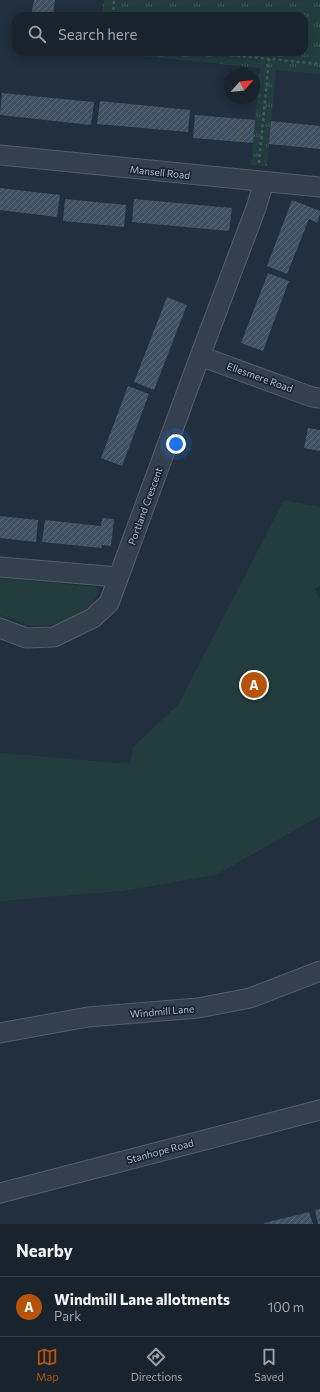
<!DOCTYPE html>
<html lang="en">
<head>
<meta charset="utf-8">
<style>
  :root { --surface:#19232e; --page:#222b36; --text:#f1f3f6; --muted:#9fa4aa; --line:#37404a; --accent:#b45309 }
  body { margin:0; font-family:Commissioner,sans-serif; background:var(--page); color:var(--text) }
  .compass { position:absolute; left:224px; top:68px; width:36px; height:36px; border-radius:50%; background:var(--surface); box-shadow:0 2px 10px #0003; rotate:63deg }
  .you { position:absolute; left:176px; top:444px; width:14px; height:14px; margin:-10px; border:3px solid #fff; border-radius:50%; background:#1a73e8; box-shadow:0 0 0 6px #1a73e833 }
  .badge { display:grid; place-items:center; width:26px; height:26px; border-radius:50%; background:var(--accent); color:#fff; font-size:13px; font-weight:700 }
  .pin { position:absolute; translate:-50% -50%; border:2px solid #fff; box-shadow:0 1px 4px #0006 }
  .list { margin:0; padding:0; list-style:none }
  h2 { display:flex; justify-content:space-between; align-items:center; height:52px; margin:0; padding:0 16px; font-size:17px }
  h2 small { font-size:13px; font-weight:400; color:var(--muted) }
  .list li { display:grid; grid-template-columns:26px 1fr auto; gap:12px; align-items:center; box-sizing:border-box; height:60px; padding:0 16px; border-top:1px solid var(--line) }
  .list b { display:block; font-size:15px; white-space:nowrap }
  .list p { margin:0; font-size:13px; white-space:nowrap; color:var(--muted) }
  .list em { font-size:13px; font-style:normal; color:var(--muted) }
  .icon { flex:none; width:22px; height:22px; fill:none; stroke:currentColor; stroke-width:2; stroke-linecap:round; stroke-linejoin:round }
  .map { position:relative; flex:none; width:320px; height:1224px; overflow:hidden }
  .search { position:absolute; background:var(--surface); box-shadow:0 2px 10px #0003; left:12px; right:12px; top:12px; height:44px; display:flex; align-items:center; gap:10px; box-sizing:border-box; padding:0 14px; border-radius:12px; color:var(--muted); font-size:15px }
  .sheet { height:112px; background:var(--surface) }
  nav { display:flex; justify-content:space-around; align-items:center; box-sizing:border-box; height:56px; border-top:1px solid var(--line); background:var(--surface); font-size:11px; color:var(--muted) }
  nav a { display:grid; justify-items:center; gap:2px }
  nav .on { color:var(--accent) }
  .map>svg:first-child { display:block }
  .green { fill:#233d3f }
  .park { fill:url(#park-tufts) }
  .building { fill:url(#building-hatch) }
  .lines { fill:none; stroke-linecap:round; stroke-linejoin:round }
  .minor-casing { stroke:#535e6c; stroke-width:21 }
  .path { stroke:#415a5c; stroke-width:2.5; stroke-dasharray:3 3; stroke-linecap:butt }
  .minor { stroke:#35404e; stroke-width:19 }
  .labels { text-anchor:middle; stroke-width:3.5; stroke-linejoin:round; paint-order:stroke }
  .street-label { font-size:10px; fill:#b0bbc9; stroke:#1a2533 }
</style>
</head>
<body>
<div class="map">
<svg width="320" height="1224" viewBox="0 0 320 1224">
  <defs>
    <pattern id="park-tufts" width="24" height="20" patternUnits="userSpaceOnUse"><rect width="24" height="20" fill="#233d3f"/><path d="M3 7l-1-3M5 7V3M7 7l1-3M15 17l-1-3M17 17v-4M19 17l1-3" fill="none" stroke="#405759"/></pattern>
    <pattern id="building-hatch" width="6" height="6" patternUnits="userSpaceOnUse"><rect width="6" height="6" fill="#415162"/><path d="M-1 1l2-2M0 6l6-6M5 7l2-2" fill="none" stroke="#5a6877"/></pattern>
  </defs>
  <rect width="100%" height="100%" fill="#212f3e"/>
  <path class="green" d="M284,500L320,507V586L315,589L320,599V816L216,875L122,891L0,901V753L130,764L133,747L178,705Z
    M0,578L96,587L99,590L92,605L73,618L52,625H28L0,615Z"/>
  <path class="park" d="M104,0H320V74L276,70L267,166L251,165L260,68L100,52H304V16H102Z"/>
  <path class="building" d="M34,0H55L53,16H31Z
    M2,93L94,102L91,125L0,115Z
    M100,101L190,110L188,132L97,124Z
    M195,115L255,120L253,143L193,138Z
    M271,121L320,126V149L269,144Z
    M0,188L60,195L57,217L0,210Z
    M65,199L126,205L124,227L63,221Z
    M134,199L232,208L229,231L132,222Z
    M292,200L320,211V214L317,223L309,219L287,274L267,266Z
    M268,273L289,281L263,351L241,343Z
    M167,297L187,305L154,390L134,382Z
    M128,386L149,394L122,466L101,458Z
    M308,428L320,430V451L304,448Z
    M0,516L38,520L36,542L0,538Z
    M102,518L114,519L111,546L102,545L101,548L42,542L45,520L101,526Z
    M320,1209V1224H318L315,1210Z
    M309,1212L313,1224H265L264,1223Z"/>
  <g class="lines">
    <g class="minor-casing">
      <path id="minor" d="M0,155L320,187
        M200,356L312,397L320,398
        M0,567L118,577
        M0,628L26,638L54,637L93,618L109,603L200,356L256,208L264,182
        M0,1033L88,1017L198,1008L250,998L320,971
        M0,1193L320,1110"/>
    </g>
    <path class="path" d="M113,16L114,0
      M201,52L320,64
      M259,163L269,59"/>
    <use href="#minor" class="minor"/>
  </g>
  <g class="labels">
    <g class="street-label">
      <text transform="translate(160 172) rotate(6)" y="4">Mansell Road</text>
      <text transform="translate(260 377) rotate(20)" y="4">Ellesmere Road</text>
      <text transform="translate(145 506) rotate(-70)" y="4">Portland Crescent</text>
      <text transform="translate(162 1011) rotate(-5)" y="4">Windmill Lane</text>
      <text transform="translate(160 1151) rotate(-15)" y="4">Stanhope Road</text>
    </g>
  </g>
</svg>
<svg class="compass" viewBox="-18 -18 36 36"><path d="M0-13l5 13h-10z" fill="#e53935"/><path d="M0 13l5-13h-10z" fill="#9fa4aa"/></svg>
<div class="you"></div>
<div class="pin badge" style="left:254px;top:685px">A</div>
<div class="search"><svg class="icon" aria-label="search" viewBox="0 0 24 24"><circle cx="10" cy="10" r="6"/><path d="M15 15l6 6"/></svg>Search here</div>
</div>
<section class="sheet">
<h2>Nearby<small></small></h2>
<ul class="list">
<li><span class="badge">A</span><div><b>Windmill Lane allotments</b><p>Park</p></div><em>100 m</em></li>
</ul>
</section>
<nav>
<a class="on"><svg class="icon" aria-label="map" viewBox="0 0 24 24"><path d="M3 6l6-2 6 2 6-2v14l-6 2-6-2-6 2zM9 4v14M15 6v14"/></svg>Map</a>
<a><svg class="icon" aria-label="directions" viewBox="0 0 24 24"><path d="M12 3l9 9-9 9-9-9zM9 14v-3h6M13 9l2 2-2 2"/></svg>Directions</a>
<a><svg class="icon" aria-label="saved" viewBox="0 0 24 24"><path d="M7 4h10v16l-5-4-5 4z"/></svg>Saved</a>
</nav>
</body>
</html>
